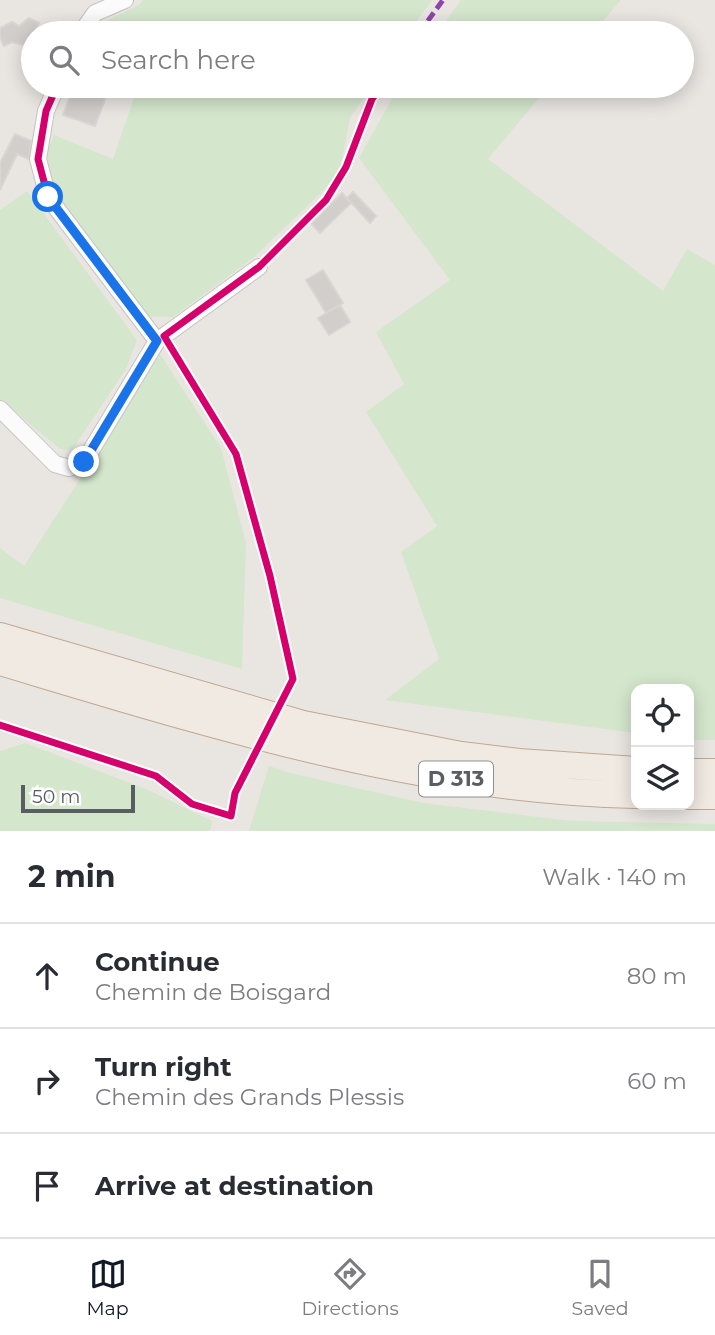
<!DOCTYPE html>
<html lang="en">
<head>
<meta charset="utf-8">
<style>
  :root { --surface:#fff; --page:#f2f2f3; --text:#2b2b33; --muted:#7c7c81; --line:#e1e1e2; --accent:#111827 }
  body { margin:0; font-family:Montserrat,sans-serif; background:var(--page); color:var(--text) }
  .controls { position:absolute; right:21px; bottom:21px; display:grid; overflow:hidden; border-radius:14px; box-shadow:0 4px 18px #0003 }
  .controls button { width:63px; height:63px; display:grid; place-items:center; padding:0; border:0; border-bottom:2px solid var(--line); background:var(--surface); color:var(--text); font:35px sans-serif }
  .scale { position:absolute; left:21px; bottom:18px; width:114px; box-sizing:border-box; padding-left:7px; border:4px solid #585e61; border-top:0; font-size:19px; line-height:24px; white-space:nowrap; color:#585e61; -webkit-text-stroke:5px #fff; paint-order:stroke }
  .stop { position:absolute; width:21px; height:21px; margin:-16px; border:5px solid #1a73e8; border-radius:50%; background:#fff }
  .stop.end { background:#1a73e8; border-color:#fff; box-shadow:0 2px 7px #0008 }
  .list { margin:0; padding:0; list-style:none }
  h2 { display:flex; justify-content:space-between; align-items:center; height:91px; margin:0; padding:0 28px; font-size:30px }
  h2 small { font-size:23px; font-weight:400; color:var(--muted) }
  .list li { display:grid; grid-template-columns:46px 1fr auto; gap:21px; align-items:center; box-sizing:border-box; height:105px; padding:0 28px; border-top:2px solid var(--line) }
  .list b { display:block; font-size:26px; white-space:nowrap }
  .list p { margin:0; font-size:23px; white-space:nowrap; color:var(--muted) }
  .list em { font-size:23px; font-style:normal; color:var(--muted) }
  .icon { flex:none; width:38px; height:38px; fill:none; stroke:currentColor; stroke-width:2; stroke-linecap:round; stroke-linejoin:round }
  .map { position:relative; flex:none; width:715px; height:831px; overflow:hidden }
  .search { position:absolute; background:var(--surface); box-shadow:0 4px 18px #0003; left:21px; right:21px; top:21px; height:77px; display:flex; align-items:center; gap:18px; box-sizing:border-box; padding:0 24px; border-radius:38px; color:var(--muted); font-size:26px }
  .sheet { height:406px; background:var(--surface) }
  nav { display:flex; justify-content:space-around; align-items:center; box-sizing:border-box; height:98px; border-top:2px solid var(--line); background:var(--surface); font-size:19px; color:var(--muted) }
  nav a { display:grid; justify-items:center; gap:4px }
  nav .on { color:var(--accent) }
  .map>svg:first-child { display:block }
  .green { fill:#d4e6cc }
  .building { fill:#d1cecc; stroke:#d8d5d2; stroke-width:2 }
  .lines { fill:none; stroke-linecap:round; stroke-linejoin:round }
  .minor-casing { stroke:#c4c4c4; stroke-width:18 }
  .trunk-casing { stroke:#c0a890; stroke-width:28 }
  .minor { stroke:#fcfbfb; stroke-width:16 }
  .trunk { stroke:#f0eae2; stroke-width:26 }
  .quiet { stroke:#8e44ad; stroke-width:5; stroke-dasharray:10 5; stroke-linecap:butt }
  .cycleway-casing { stroke:#fff; stroke-width:11 }
  .cycleway { stroke:#d6006c; stroke-width:7 }
  .route { stroke:#1a73e8; stroke-width:9 }
  .labels { text-anchor:middle; stroke-width:7; stroke-linejoin:round; paint-order:stroke }
  .shield { fill:#fff; stroke:#8a8e90; stroke-width:2 }
  .shield-label { font-size:21px; font-weight:bold; fill:#585e61 }
</style>
</head>
<body>
<div class="map">
<svg width="715" height="831" viewBox="0 0 715 831">
  <rect width="100%" height="100%" fill="#e9e6e2"/>
  <path class="green" d="M143,0H432L408,33H96L100,24L139,5Z
    M461,0H621L593,33H437Z
    M138,86H372L350,118L340,169L323,191L253,258L173,317L147,316L52,189L47,152L54,135L113,159Z
    M399,86H549L488,159L663,291L687,249L715,265V740H689V689H636V733L385,700L439,659L401,552L437,526L366,412L404,384L376,332L450,280L359,158Z
    M27,191L137,340L126,369L72,450L60,449L0,399V210Z
    M160,354L221,448L246,543L242,669L0,598V548L24,566Z
    M25,743L146,789L212,821L210,831H0V751Z
    M269,766L290,773L423,803L571,821L715,824V831H249Z"/>
  <path class="building" d="M29,18L39,23L33,33V48L12,42L4,46L0,37V28L12,22L19,26Z
    M74,86H110L95,126L63,115Z
    M15,134L31,141L29,159L17,154L0,190V163Z
    M353,192L376,216L370,223L347,198Z
    M342,193L351,203L320,233L311,223Z
    M323,270L343,303L326,313L306,280Z
    M340,305L350,322L329,335L318,318Z"/>
  <g class="lines">
    <g class="minor-casing">
      <path id="minor" d="M81,33L95,13L125,0
        M57,86L46,111L38,159L48,197L157,341
        M0,409L55,464L69,468L84,462L157,341L259,267"/>
    </g>
    <g class="trunk-casing">
      <path id="trunk" d="M0,636L303,724L461,755L519,762L636,770
        M0,662C208,724 418,791 636,795
        M689,772H715
        M689,796H715"/>
    </g>
    <use href="#minor" class="minor"/>
    <use href="#trunk" class="trunk"/>
    <path class="quiet" d="M419,33L443,0"/>
    <g class="cycleway-casing">
      <path id="cycleway" d="M57,86L46,111L38,159L48,197L157,341
        M0,725L156,776L192,804L231,816L235,793L293,679L270,576L236,454L164,336L259,267L326,200L346,167L372,99L381,86"/>
    </g>
    <use href="#cycleway" class="cycleway"/>
  </g>
  <g class="lines">
    <path class="route" d="M48,197L157,341L84,462"/>
  </g>
  <g class="labels">
    <rect class="shield" x="419" y="761.5" width="74" height="35" rx="5"/>
    <g class="shield-label">
      <text x="456" y="786">D 313</text>
    </g>
  </g>
</svg>
<div class="controls">
<button><svg class="icon" aria-label="locate" viewBox="0 0 24 24"><circle cx="12" cy="12" r="6"/><path d="M12 2v4M12 18v4M2 12h4M18 12h4"/></svg></button>
<button><svg class="icon" aria-label="layers" viewBox="0 0 24 24"><path d="M12 4l9 5-9 5-9-5zM3 14l9 5 9-5"/></svg></button>
</div>
<div class="scale">50 m</div>
<div class="stop" style="left:48px;top:197px"></div>
<div class="stop end" style="left:84px;top:462px"></div>
<div class="search"><svg class="icon" aria-label="search" viewBox="0 0 24 24"><circle cx="10" cy="10" r="6"/><path d="M15 15l6 6"/></svg>Search here</div>
</div>
<section class="sheet">
<h2>2 min<small>Walk · 140 m</small></h2>
<ul class="list">
<li><svg class="icon" aria-label="ahead" viewBox="0 0 24 24"><path d="M12 20V5M6 11l6-6 6 6"/></svg><div><b>Continue</b><p>Chemin de Boisgard</p></div><em>80 m</em></li>
<li><svg class="icon" aria-label="right" viewBox="0 0 24 24"><path d="M7 20v-9h11M14 6l5 5-5 5"/></svg><div><b>Turn right</b><p>Chemin des Grands Plessis</p></div><em>60 m</em></li>
<li><svg class="icon" aria-label="arrive" viewBox="0 0 24 24"><path d="M6 21V4h12l-3 4 3 4H6"/></svg><div><b>Arrive at destination</b></div></li>
</ul>
</section>
<nav>
<a class="on"><svg class="icon" aria-label="map" viewBox="0 0 24 24"><path d="M3 6l6-2 6 2 6-2v14l-6 2-6-2-6 2zM9 4v14M15 6v14"/></svg>Map</a>
<a><svg class="icon" aria-label="directions" viewBox="0 0 24 24"><path d="M12 3l9 9-9 9-9-9zM9 14v-3h6M13 9l2 2-2 2"/></svg>Directions</a>
<a><svg class="icon" aria-label="saved" viewBox="0 0 24 24"><path d="M7 4h10v16l-5-4-5 4z"/></svg>Saved</a>
</nav>
</body>
</html>
